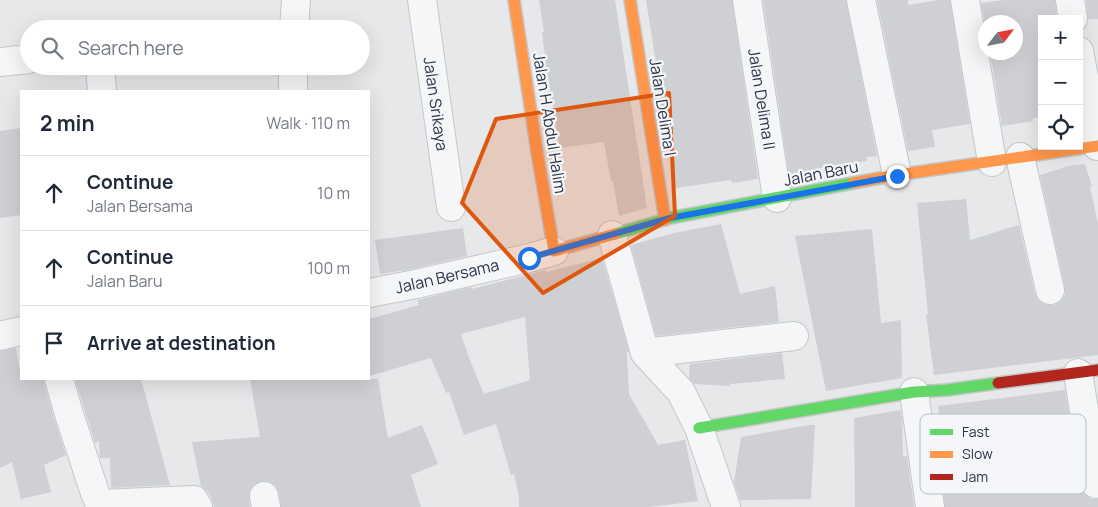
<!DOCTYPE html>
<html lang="en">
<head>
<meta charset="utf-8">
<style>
  :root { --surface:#fff; --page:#f2f2f3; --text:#1f2937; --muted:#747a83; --line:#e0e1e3 }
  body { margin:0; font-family:Manrope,sans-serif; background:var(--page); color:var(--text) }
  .controls { position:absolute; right:15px; top:15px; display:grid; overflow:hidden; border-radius:0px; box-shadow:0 5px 20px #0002 }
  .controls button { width:45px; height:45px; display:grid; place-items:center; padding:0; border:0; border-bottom:1px solid var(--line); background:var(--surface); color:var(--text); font:25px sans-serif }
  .compass { position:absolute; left:978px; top:15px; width:45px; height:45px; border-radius:50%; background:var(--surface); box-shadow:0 5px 20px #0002; rotate:58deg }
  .stop { position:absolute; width:15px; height:15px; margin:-11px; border:4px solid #1a73e8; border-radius:50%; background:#fff }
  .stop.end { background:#1a73e8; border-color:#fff; box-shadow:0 1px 5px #0008 }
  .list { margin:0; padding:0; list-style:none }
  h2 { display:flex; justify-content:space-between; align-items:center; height:65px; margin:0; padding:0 20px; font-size:21px }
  h2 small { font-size:16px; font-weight:400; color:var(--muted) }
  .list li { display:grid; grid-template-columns:32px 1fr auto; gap:15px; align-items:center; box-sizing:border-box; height:75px; padding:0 20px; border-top:1px solid var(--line) }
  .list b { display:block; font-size:19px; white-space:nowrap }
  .list p { margin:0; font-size:16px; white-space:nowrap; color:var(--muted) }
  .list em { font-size:16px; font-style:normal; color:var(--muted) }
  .icon { flex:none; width:28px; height:28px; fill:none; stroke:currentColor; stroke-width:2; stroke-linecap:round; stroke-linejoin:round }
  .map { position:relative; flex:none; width:1098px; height:507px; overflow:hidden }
  .search { position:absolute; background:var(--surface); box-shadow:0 5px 20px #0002; left:20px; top:20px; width:350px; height:55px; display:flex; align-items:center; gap:12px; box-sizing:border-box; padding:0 18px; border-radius:28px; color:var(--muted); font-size:19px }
  .panel { position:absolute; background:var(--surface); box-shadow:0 5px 20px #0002; left:20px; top:90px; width:350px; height:290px; border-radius:0px }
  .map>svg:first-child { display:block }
  .building { fill:#ced0d3; fill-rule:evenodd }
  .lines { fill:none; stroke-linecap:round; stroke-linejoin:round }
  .street-casing { stroke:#c4c6c8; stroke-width:30 }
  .fast-casing { stroke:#c4c6c8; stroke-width:14 }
  .slow-casing { stroke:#c4c6c8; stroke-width:14 }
  .jam-casing { stroke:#c4c6c8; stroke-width:14 }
  .street { stroke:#f5f6f7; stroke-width:28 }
  .fast { stroke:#63d668; stroke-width:11 }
  .slow { stroke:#ff974d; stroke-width:11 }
  .jam { stroke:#b3261e; stroke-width:11 }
  .route { stroke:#1a73e8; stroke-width:6 }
  .marked { fill:#df570f; fill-opacity:0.2; stroke:#df570f; stroke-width:4; stroke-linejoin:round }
  .labels { text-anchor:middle; stroke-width:4.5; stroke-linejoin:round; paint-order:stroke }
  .street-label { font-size:16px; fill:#2b3445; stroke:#f4f6f9 }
  .key { fill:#f4f6f9; stroke:#b8bcc3; stroke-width:1 }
  .key-label { font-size:14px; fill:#2b3445 }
</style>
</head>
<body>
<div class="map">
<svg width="1098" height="507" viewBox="0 0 1098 507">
  <rect width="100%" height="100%" fill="#e6e8ea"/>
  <path class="building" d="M539,0H615L647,208L619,216L613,181H611L604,142L560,148L546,65L542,32H544Z
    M646,0H732L758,179L732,183L731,180L676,188Z
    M763,0H846L877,156L866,157L867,161L819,168L820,171L789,175Z
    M877,0H908V5L939,0H950L970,124L932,130L935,147L908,151Z
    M1004,0H1055L1057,19H1042V117L1033,118V121L1002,126L990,52H1016V22H986V28L981,3Z
    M1086,0H1098V19H1088Z
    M21,128V215L0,218V131Z
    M1085,164L1092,186L1090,187L1098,224V355L934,375L926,315L928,314L917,203L966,199L970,240L1019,225L1035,294L1038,300L1045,305H1054L1060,302L1065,295V287L1040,175L1069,166Z
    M721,224L740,294L775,286L779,322L656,336L631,245L674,233Z
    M463,228L467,256L413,269L380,274L375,240Z
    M872,229L881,323L901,320L902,378L826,391L795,236Z
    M602,258L629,352H627V356L629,394L658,445L685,440L698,501L649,507H519V497L514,474L511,475L496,424L464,435L449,392L446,393L431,358L369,376V319L419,305L417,300L471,287L472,289L546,270V272ZM525,317L530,380L484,394L469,358L461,334Z
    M16,348L21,379H44V383L54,418L66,455L44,465L51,492L21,499L12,462L0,468V351Z
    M782,353L785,379L730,384V386L694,384L689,378L690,364Z
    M75,379H141L170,485L111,488L110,458H100L99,441L95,443Z
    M250,379H378L388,438L422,425L438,464L411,475L421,507H281L279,493L276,486L270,482L262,481L254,484L250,490L249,498L250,507H214L212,500L208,492L201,486L192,442L260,437Z
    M1065,390L1081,486L1084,494L1091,499H1098V507H945L938,452L944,451L938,406Z
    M901,410L902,421L903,457L907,456L914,507H855L854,418Z
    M809,425H815L811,499L740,500L734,482L741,437Z"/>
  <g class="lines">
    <g class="street-casing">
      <path id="street" d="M422,0L451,207
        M747,0L777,198
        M861,0L897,175
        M965,0L992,162
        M1070,0L1073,19
        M294,29L296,0
        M1079,51L1097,146
        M0,62L29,59
        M100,66L102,91
        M293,91V66
        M1020,157L1050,290
        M612,235L645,353L681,392L699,428L726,507
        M369,293L416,284L529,258L554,251
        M0,336L21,331
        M645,353L794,336
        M1078,373L1096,484
        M59,379L69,414L95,493L101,507
        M914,392L930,507
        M264,496L266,507
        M100,504L194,500L198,507"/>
    </g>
    <g class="fast-casing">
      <path id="fast" d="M615,234L670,218L853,183
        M699,428L914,392L947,390L998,383"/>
    </g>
    <g class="slow-casing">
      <path id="slow" d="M514,0L537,152L554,251L615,234
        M630,0L665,220
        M853,183L897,175L1098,146"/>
    </g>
    <g class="jam-casing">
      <path id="jam" d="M998,383L1098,370"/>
    </g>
    <use href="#street" class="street"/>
    <use href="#fast" class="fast"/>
    <use href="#slow" class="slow"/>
    <use href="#jam" class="jam"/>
  </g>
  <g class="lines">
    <path class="route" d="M529,258L670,218L897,176"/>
  </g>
  <path class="marked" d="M669,93L675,216L543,293L462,203L496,119Z"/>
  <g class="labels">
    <g class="street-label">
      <text transform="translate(762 99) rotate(81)" y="6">Jalan Delima II</text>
      <text transform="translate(436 104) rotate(82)" y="6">Jalan Srikaya</text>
      <text transform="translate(663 107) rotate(81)" y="6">Jalan Delima I</text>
      <text transform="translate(550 123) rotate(81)" y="6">Jalan H Abdul Halim</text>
      <text transform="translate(821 173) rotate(-11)" y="6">Jalan Baru</text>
      <text transform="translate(447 276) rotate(-13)" y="6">Jalan Bersama</text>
    </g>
  </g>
  <rect x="920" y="414" width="166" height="80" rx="8" class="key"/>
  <rect x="930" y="429" width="23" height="6" fill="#63d668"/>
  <rect x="930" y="451" width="23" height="7" fill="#ff974d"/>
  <rect x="930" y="474" width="23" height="6" fill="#b3261e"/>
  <g class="key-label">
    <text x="962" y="437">Fast</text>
    <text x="962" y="459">Slow</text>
    <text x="962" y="482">Jam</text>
  </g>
</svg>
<div class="controls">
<button>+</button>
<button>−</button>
<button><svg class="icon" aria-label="locate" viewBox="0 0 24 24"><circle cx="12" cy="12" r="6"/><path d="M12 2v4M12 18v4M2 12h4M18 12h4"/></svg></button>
</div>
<svg class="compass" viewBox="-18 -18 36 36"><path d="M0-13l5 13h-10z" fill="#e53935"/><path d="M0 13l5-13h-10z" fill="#747a83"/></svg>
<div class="stop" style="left:529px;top:258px"></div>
<div class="stop end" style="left:897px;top:176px"></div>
<div class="search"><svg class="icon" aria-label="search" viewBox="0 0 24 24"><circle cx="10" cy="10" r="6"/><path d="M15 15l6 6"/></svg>Search here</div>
<section class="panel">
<h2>2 min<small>Walk · 110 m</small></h2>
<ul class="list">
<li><svg class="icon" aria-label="ahead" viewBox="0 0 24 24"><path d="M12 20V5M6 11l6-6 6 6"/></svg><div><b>Continue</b><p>Jalan Bersama</p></div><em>10 m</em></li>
<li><svg class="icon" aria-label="ahead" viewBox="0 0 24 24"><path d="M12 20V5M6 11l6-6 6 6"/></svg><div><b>Continue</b><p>Jalan Baru</p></div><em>100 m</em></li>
<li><svg class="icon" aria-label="arrive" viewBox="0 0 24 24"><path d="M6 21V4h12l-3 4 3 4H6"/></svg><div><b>Arrive at destination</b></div></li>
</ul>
</section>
</div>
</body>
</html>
